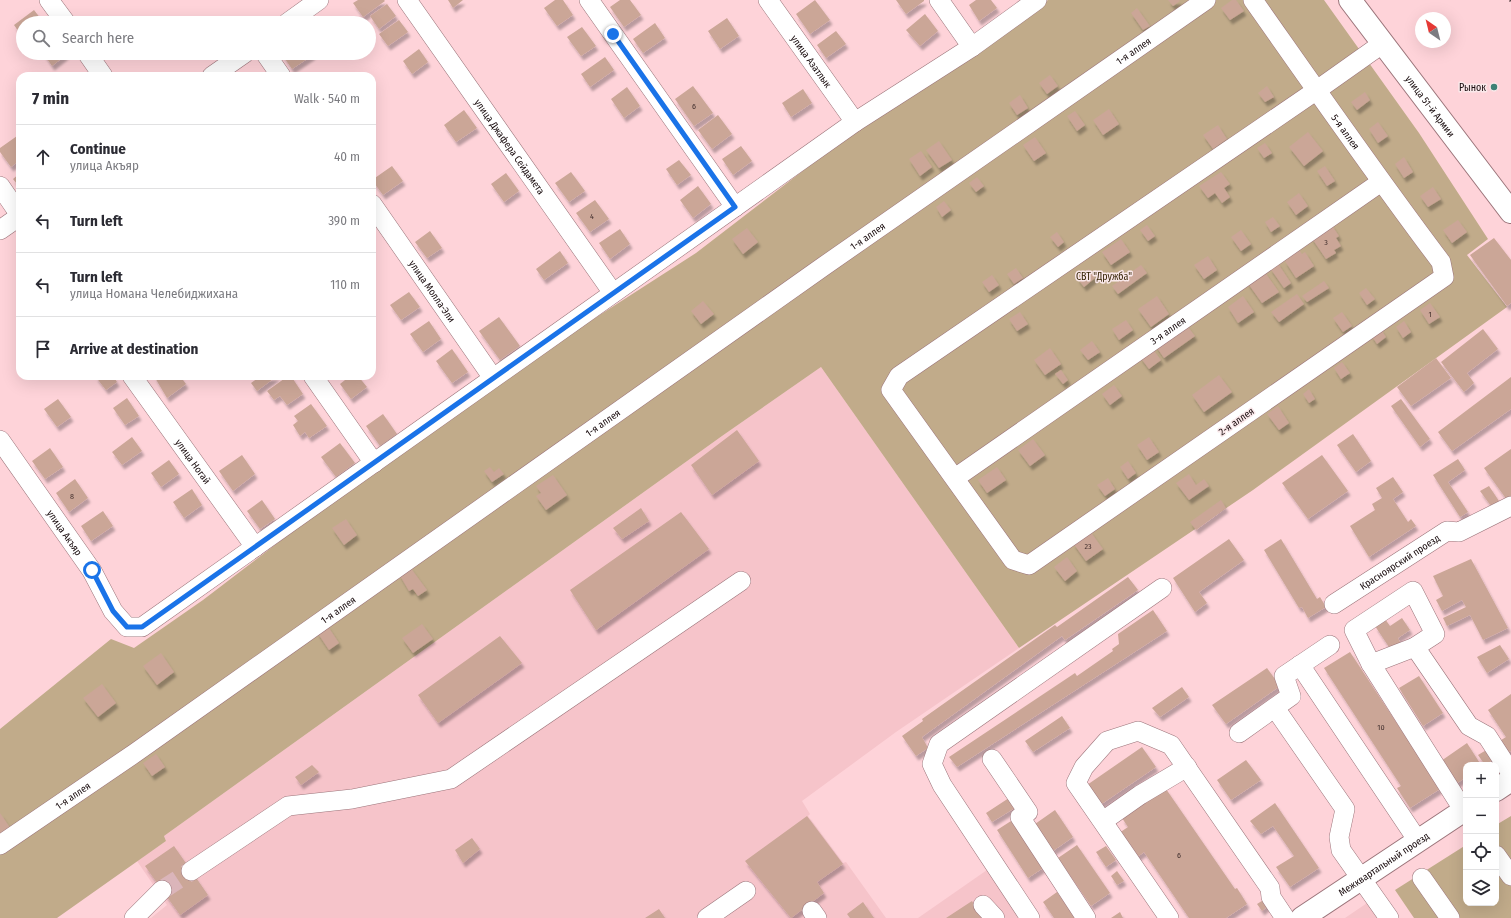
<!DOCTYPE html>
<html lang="en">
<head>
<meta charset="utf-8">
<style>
  :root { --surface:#fff; --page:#f2f2f3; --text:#2b2b33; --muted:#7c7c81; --line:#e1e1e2 }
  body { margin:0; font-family:"Fira Sans Condensed",sans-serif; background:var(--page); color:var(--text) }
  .controls { position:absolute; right:12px; bottom:12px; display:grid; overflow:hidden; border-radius:8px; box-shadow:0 4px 16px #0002 }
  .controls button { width:36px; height:36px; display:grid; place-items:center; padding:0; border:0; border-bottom:1px solid var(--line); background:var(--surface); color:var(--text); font:20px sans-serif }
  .compass { position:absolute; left:1415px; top:12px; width:36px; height:36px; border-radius:50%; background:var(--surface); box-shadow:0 4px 16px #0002; rotate:325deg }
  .stop { position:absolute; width:12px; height:12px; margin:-9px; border:3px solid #1a73e8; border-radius:50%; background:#fff }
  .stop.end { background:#1a73e8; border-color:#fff; box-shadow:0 1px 4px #0008 }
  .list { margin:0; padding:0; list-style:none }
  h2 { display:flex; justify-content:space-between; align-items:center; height:52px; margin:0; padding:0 16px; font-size:17px }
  h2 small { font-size:13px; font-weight:400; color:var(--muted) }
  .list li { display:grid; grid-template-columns:26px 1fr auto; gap:12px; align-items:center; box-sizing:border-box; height:64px; padding:0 16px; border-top:1px solid var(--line) }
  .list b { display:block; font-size:15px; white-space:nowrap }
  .list p { margin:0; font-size:13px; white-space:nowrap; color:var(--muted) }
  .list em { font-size:13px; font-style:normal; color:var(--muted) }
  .icon { flex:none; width:22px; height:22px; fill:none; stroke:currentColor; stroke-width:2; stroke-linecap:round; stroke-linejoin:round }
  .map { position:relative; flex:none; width:1511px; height:918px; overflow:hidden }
  .search { position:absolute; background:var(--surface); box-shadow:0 4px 16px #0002; left:16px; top:16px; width:360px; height:44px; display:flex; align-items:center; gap:10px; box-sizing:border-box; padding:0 14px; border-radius:22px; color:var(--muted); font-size:15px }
  .panel { position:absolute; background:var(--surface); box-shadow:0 4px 16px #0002; left:16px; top:72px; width:360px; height:308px; border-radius:12px }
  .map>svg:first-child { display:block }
  .built { fill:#f6c4ca }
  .green { fill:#c1ab8a }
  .building { fill:#cba697; filter:url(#shadow) }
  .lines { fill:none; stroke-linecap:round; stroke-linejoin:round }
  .minor-tunnel { stroke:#dbb5ba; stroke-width:19; stroke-dasharray:19 10; stroke-linecap:butt }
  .minor-casing { stroke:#9b747a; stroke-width:20 }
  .major-casing { stroke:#9b747a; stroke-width:24 }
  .minor { stroke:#fff; stroke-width:19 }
  .major { stroke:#fff; stroke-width:22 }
  .rail { stroke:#584245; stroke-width:3; stroke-dasharray:6 3; stroke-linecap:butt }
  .route { stroke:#1a73e8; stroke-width:5 }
  .poi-dot { fill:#3d8175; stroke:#fae8ea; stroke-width:1.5 }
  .labels { text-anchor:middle; stroke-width:3; stroke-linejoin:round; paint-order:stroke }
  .number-label { font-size:8px; fill:#44312f }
  .street-label { font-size:10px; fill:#170a0c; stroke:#fae8ea }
  .poi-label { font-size:10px; fill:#170a0c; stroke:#fae8ea; text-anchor:end }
  .park-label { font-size:10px; fill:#372506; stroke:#fae8ea }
</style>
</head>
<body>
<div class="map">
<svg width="1511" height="918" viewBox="0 0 1511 918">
  <defs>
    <filter id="shadow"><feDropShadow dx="2.5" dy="4.5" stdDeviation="1" flood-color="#0004"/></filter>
  </defs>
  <rect width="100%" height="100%" fill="#fed3d9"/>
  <path class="built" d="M821,367L1019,648L896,732L802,801L810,814L808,816L843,863L846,862L886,918H151L167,905L137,861L166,841L164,836L722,436Z
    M987,870L1018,918H918Z
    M1373,899L1386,918H1345Z"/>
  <path class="green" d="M1048,0H1324L1419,133L1488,239L1467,255L1507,307L1253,490L1019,648L821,367L722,436L164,836L166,841L57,918H0V729L111,639L134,648L203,600L369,473L519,367L696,253L865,123Z
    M1511,816V918H1414L1395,890L1466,845V903H1496V825Z"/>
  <path class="building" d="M358,0H384L385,1L363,17L353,3Z
    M448,0H463L453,8Z
    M555,0H563L573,15L557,26L544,8Z
    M620,0H630L641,15L624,27L610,7Z
    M815,0L830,20L810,34L796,14Z
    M896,0H924V1L906,14Z
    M976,0H991L997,8L979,21L969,5Z
    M1168,0H1179L1180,1L1173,6Z
    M1232,0H1236L1244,11L1230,20L1221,8Z
    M387,4L396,16L379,29L370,16Z
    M1137,8L1150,26L1143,30L1131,13Z
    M34,10L44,23H23V38L14,25Z
    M925,14L938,31L920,46L906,30Z
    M727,18L739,36L720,49L708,31Z
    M399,20L408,32L388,46L379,34Z
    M655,23L665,38L643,53L633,39Z
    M582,27L596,46L581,56L567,37Z
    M836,31L846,44L826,58L817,45Z
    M419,49L428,62L412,74L403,61Z
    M43,53H65L66,55L52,66Z
    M281,53H312L313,55L292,69Z
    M605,57L614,70L590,87L581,74Z
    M1050,75L1058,86L1047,94L1039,83Z
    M693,86L713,113L694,126L675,99Z
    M1267,86L1274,97L1265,102L1258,93Z
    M627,87L640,106L624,118L611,99Z
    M803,89L812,103L791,117L782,103Z
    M1365,92L1370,100L1357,110L1351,102Z
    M1020,95L1028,108L1017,115L1009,103Z
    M1109,109L1119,124L1103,135L1093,120Z
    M464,110L477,128L456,142L444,125Z
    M1075,111L1085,125L1077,131L1067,116Z
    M718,115L732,134L712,149L698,130Z
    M1378,122L1388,136L1378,143L1369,129Z
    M1218,125L1227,139L1213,149L1203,135Z
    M1308,132L1323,151L1304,166L1289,147Z
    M17,136L20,140V160L11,167L0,152V148Z
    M1035,137L1046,153L1034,161L1023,145Z
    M939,141L952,160L939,168L926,150Z
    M1265,143L1272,153L1264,158L1257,148Z
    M741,146L752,161L733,175L722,159Z
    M921,151L932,167L920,176L909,159Z
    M1404,157L1413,172L1404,178L1395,164Z
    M679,160L691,175L677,185L666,169Z
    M392,166L403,181L383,195L372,180Z
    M1325,166L1335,181L1327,186L1317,171Z
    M571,172L585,191L569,202L555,183Z
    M1221,172L1230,184L1224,188L1230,197L1222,203L1215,193L1208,198L1199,186Z
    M20,173V188L13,179Z
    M506,173L519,191L504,202L491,184Z
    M977,177L984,186L976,192L969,183Z
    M698,186L711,204L693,218L680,200Z
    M1433,187L1441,199L1428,207L1420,196Z
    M1299,193L1308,206L1296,215L1287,202Z
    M595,200L609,219L590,232L576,213Z
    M944,201L951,210L942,217L936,207Z
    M1273,217L1280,226L1271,232L1265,222Z
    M1458,220L1467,232L1452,243L1443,230Z
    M1331,224L1339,236L1336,238L1341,246L1334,250L1336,253L1326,259L1311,237Z
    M1147,225L1155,236L1148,241L1140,230Z
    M747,228L758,242L743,254L732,239Z
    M620,229L630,244L610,259L599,243Z
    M1241,230L1251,244L1241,251L1231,237Z
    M430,231L442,248L427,258L415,242Z
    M1057,232L1064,242L1058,247L1050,237Z
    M1494,238L1511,260V303L1507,306L1470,255Z
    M1121,239L1130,252L1111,265L1102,252Z
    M1299,250L1302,254L1305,252L1314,266L1296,278L1285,261Z
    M560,251L568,263L544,280L536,269Z
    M1208,256L1217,270L1204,279L1194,265Z
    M1277,262L1291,283L1284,288L1270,268Z
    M1141,265L1147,273L1118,294L1112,286Z
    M1016,268L1023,278L1014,284L1007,274Z
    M1089,269L1095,278L1084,287L1077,278Z
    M1264,271L1279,292L1262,303L1247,282Z
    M992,275L999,285L989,292L982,282Z
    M1324,281L1329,288L1307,302L1302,296Z
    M1366,288L1375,299L1367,305L1359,293Z
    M409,292L420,307L401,320L390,305Z
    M1297,294L1304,304L1279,322L1271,312Z
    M1157,296L1169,314L1151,327L1138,309Z
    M1243,296L1254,312L1238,323L1228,307Z
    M703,301L714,314L701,324L691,311Z
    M1430,303L1440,317L1429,324L1420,310Z
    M1020,312L1028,324L1017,331L1009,319Z
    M1342,312L1352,326L1343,332L1333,318Z
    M499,317L520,346L500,360L479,331Z
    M1126,320L1133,330L1119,340L1112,329Z
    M429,321L441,339L423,352L410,334Z
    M1404,321L1411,332L1403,338L1396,327Z
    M1185,323L1195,336L1164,358L1155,345Z
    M1380,328L1386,337L1377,344L1371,335Z
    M1483,329L1498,349L1467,373L1474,383L1464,392L1441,362Z
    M1092,341L1100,352L1088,360L1080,350Z
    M1050,348L1061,364L1045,375L1034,360Z
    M1152,348L1161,360L1149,369L1140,357Z
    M452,349L468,372L452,383L436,361Z
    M1436,358L1451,378L1411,406L1397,387Z
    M1342,362L1350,373L1341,379L1334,368Z
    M1061,370L1068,380L1063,384L1055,374Z
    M1219,375L1232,392L1204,412L1192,395Z
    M95,376H113L117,382L106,390Z
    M154,376H180L186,384L167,398Z
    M261,376H277L257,391L251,383Z
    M288,376H291L303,394L287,405L280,396L274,400L267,391Z
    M350,376H358L367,387L351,399L340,384Z
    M1511,377V409L1452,451L1438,432Z
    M1114,385L1122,396L1110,405L1102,394Z
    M1309,389L1315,399L1309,403L1303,394Z
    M127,398L139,416L125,425L113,408Z
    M58,399L71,417L57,427L44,409Z
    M1401,399L1430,439L1420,447L1391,406Z
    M311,404L327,426L309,438L305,432L300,436L293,425L298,421L294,416Z
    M1278,406L1289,423L1279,430L1267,414Z
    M383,414L397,434L380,446L366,426Z
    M737,430L759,461L712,495L691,465Z
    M1353,434L1371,461L1356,472L1337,445Z
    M132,437L142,451L122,465L112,452Z
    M1149,437L1159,452L1147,460L1137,445Z
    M1033,439L1045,455L1030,466L1018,450Z
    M340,443L355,463L336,477L321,457Z
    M50,448L63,467L45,479L32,461Z
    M1511,449V497L1507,500L1484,468Z
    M242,455L255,474L233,491L219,471Z
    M1322,455L1348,491L1308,519L1282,483Z
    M1458,459L1465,470L1448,482L1468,512L1460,517L1433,475Z
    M169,460L179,474L161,487L151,473Z
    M1128,461L1136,473L1128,479L1120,467Z
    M490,467L494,472L499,468L504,474L492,482L484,471Z
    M997,467L1006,480L987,493L978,480Z
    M1189,474L1196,485L1204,479L1209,486L1189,500L1176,483Z
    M553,475L567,495L546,510L536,496L541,493L536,486Z
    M1393,477L1403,492L1393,499L1408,522L1411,519L1416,526L1369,557L1350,526L1375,510L1372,504L1382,498L1376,488Z
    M1108,478L1115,489L1105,496L1097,485Z
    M75,479L88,498L69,512L56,493Z
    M1489,486L1499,501L1491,506L1480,491Z
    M192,489L202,505L184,518L173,502Z
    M262,500L275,519L260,529L247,511Z
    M1221,500L1226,508L1196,530L1190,522Z
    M641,508L649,521L622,539L613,528Z
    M103,511L113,526L91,541L81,526Z
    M681,512L709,549L596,630L570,590Z
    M346,519L357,535L344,545L332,528Z
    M1090,531L1103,549L1086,561L1073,543Z
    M1229,539L1244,560L1199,592L1207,603L1195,612L1173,578Z
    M1281,539L1317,599L1320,597L1326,607L1308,618L1302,607L1299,608L1264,550Z
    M1067,557L1077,571L1065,581L1054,567Z
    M1471,559L1508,628L1483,640L1470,615L1447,626L1443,618L1466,607L1462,600L1442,611L1436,600L1443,596L1433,576Z
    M410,567L427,590L418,596L413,589L409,591L399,574Z
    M1128,577L1138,590L1065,640L1062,636L922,737L928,748L916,756L902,736L923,721L922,719L1055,625L1057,627Z
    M1153,610L1167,631L957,767L949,757L1075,673L1077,676L1113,651L1112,649L1119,644L1118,634Z
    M1402,618L1410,630L1398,638L1401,644L1391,650L1375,626L1385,619L1390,626Z
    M422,624L433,639L413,653L402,638Z
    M327,625L339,643L329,650L317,632Z
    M500,636L522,663L438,723L418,695Z
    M1500,645L1509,659L1487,673L1477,657Z
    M1350,652L1440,789L1410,808L1397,788L1401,786L1324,668Z
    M161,653L174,672L157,685L143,666Z
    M1267,668L1280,686L1226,724L1212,705Z
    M1419,676L1443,713L1423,726L1399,688Z
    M102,684L116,703L98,717L83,698Z
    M1182,687L1189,697L1160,717L1152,708Z
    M1511,694V751L1506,754L1498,742L1506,737L1488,710Z
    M1062,716L1070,728L1033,752L1025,741Z
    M1467,743L1481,765H1466V777L1456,784L1441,761Z
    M1142,747L1156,767L1100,805L1087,785Z
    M1488,749L1494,759L1485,765L1478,755Z
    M156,754L165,767L152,776L143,763Z
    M1246,760L1261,780L1231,800L1217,780Z
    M312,765L319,772L301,785L295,777Z
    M1166,789L1235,889L1237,888L1247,904L1226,918H1189L1144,852L1136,858L1119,833L1128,827L1122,818Z
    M1012,796L1018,806L992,822L986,813Z
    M1275,803L1319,868L1290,887L1276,867L1294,856L1273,826L1261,834L1250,821Z
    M1055,810L1073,837L1053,851L1035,824Z
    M0,813L11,829L0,836Z
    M807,816L843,864L817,882L824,893L791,918L745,861Z
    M1011,821L1043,868L1028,878L997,830Z
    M472,838L480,849L463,863L455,850Z
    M1077,845L1110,893L1091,906L1058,858Z
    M174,846L208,895L180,915L145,866Z
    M1106,846L1116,860L1106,867L1096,852Z
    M1117,871L1124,881L1117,885L1111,876Z
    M1057,892L1075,918H1054L1043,902Z
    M1265,899L1269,905L1262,911L1257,904Z
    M972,901L982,918H946Z
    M863,902L874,918H850L847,914Z
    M659,909L665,918H645Z
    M1120,912L1123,918H1111Z"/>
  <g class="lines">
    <path class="minor-tunnel" d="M162,890L191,871"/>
    <g class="minor-casing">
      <g id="minor">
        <path d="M49,0L66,23"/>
        <path id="s1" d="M407,0L613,293"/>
        <path d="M589,0L735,207"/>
        <path id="s2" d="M768,0L855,122"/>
        <path d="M939,0L972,47"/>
        <path id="s3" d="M1253,0C1315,88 1376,176 1441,262L1444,277L1029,565L1013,560L891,390L899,376L1317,90L1382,44"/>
        <path d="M287,23L319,0"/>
        <path d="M87,53L103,76"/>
        <path d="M265,53L281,76"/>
        <path d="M212,76L245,53"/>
        <path d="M0,186L20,215"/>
        <path id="s4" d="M372,204L493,378"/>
        <path d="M0,230L20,216"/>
        <path id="s5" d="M132,376L255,547"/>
        <path d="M313,376L374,463"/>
        <path id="s6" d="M0,440L92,571L113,611L127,627H142L855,122L972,47L1037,0"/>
        <path id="s7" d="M955,478L1381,182"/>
        <path d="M1413,591L1435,634L1415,647L1371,664L1354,630Z"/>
        <path id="s8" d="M1334,604L1447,531L1459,532L1511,506"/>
        <path d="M1415,647L1469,726L1487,736L1511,773"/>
        <path d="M1371,664L1464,811"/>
        <path d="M1300,665L1418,841"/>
        <path d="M1275,708L1345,809L1339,837L1341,850L1389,918"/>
        <path d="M1239,733L1291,696L1284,676L1330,645"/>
        <path d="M992,759L1028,812L1020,817L1086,918"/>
        <path d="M1103,821L1140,795L1187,767"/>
        <path id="s9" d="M0,845L135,753L824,266L1206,0"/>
        <path d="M1496,855L1511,876"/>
        <path d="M191,871L288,806L352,799L451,779L741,581"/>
        <path d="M1422,878L1450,918"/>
        <path d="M983,905L995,918"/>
        <path d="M812,911L817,918"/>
        <path d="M134,918L162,890"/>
        <path d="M707,918L746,891"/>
        <path d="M1030,918L942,785L932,764L939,744L1162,588"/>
        <path d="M1169,918L1076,783L1084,767L1107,741L1138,731L1171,745L1270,888L1271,897L1285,918"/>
      </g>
    </g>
    <g class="major-casing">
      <g id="major">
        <path id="s10" d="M1350,0L1511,212"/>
        <path d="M1496,790L1511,780"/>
        <path id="s11" d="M1302,918L1466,809"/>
      </g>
    </g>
    <use href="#minor" class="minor"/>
    <use href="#major" class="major"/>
    <path class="rail" d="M1510,0L1511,1"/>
  </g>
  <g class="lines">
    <path class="route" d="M92,570L113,611L127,627H142L735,207L613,34"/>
  </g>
  <circle class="poi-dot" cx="1494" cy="87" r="4"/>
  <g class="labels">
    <g class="number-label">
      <text x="694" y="109">6</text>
      <text x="592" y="219">4</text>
      <text x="1326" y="245">3</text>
      <text x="1430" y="317">1</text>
      <text x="72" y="499">8</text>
      <text x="1088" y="549">23</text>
      <text x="1381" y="730">10</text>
      <text x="1179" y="858">6</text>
    </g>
    <g class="street-label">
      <text dy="4" stroke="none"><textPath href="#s9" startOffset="1384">1-я аллея</textPath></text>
      <text dy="4" stroke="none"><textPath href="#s2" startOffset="75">улица Азатлык</textPath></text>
      <text dy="4" stroke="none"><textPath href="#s10" startOffset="133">улица 51-й Армии</textPath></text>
      <text dy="4" stroke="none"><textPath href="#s3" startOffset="161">5-я аллея</textPath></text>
      <text dy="4" stroke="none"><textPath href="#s1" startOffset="179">улица Джафера Сейдамета</textPath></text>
      <text dy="4" stroke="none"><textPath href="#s9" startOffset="1060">1-я аллея</textPath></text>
      <text dy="4" stroke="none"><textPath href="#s4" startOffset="106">улица Молла-Эли</textPath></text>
      <text dy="4" stroke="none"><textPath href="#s7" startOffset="259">3-я аллея</textPath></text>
      <text dy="4" stroke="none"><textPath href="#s9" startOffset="736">1-я аллея</textPath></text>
      <text transform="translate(1236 421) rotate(-35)" y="4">2-я аллея</text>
      <text dy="4" stroke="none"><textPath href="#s5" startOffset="105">улица Ногай</textPath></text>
      <text dy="4" stroke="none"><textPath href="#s6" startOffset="113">улица Акъяр</textPath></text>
      <text dy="4" stroke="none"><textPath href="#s8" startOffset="78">Красноярский проезд</textPath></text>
      <text dy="4" stroke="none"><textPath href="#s9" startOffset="412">1-я аллея</textPath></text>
      <text dy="4" stroke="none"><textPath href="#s9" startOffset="88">1-я аллея</textPath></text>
      <text dy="4" stroke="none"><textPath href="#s11" startOffset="98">Межквартальный проезд</textPath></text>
    </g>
    <g class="poi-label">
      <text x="1486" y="91">Рынок</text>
    </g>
    <g class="park-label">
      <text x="1104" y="280">СВТ "Дружба"</text>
    </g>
  </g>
</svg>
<div class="controls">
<button>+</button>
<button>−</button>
<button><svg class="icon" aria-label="locate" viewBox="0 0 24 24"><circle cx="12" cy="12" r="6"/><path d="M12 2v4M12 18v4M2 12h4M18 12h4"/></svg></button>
<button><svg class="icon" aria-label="layers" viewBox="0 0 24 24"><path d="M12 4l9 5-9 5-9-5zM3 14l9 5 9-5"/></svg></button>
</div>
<svg class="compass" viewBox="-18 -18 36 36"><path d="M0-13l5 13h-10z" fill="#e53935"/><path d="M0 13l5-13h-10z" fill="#7c7c81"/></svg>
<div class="stop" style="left:92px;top:570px"></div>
<div class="stop end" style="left:613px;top:34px"></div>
<div class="search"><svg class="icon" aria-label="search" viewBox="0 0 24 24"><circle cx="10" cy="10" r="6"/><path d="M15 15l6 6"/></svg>Search here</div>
<section class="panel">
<h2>7 min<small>Walk · 540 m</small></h2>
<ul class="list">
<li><svg class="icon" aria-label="ahead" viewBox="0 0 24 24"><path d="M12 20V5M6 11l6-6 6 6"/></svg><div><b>Continue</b><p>улица Акъяр</p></div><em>40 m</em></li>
<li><svg class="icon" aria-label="left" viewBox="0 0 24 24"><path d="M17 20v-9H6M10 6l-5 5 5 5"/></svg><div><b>Turn left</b></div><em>390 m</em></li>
<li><svg class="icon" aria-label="left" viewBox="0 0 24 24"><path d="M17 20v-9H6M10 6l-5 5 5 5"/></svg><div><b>Turn left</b><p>улица Номана Челебиджихана</p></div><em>110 m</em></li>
<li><svg class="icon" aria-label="arrive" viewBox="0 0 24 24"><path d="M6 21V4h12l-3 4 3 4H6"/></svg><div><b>Arrive at destination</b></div></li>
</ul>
</section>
</div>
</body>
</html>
